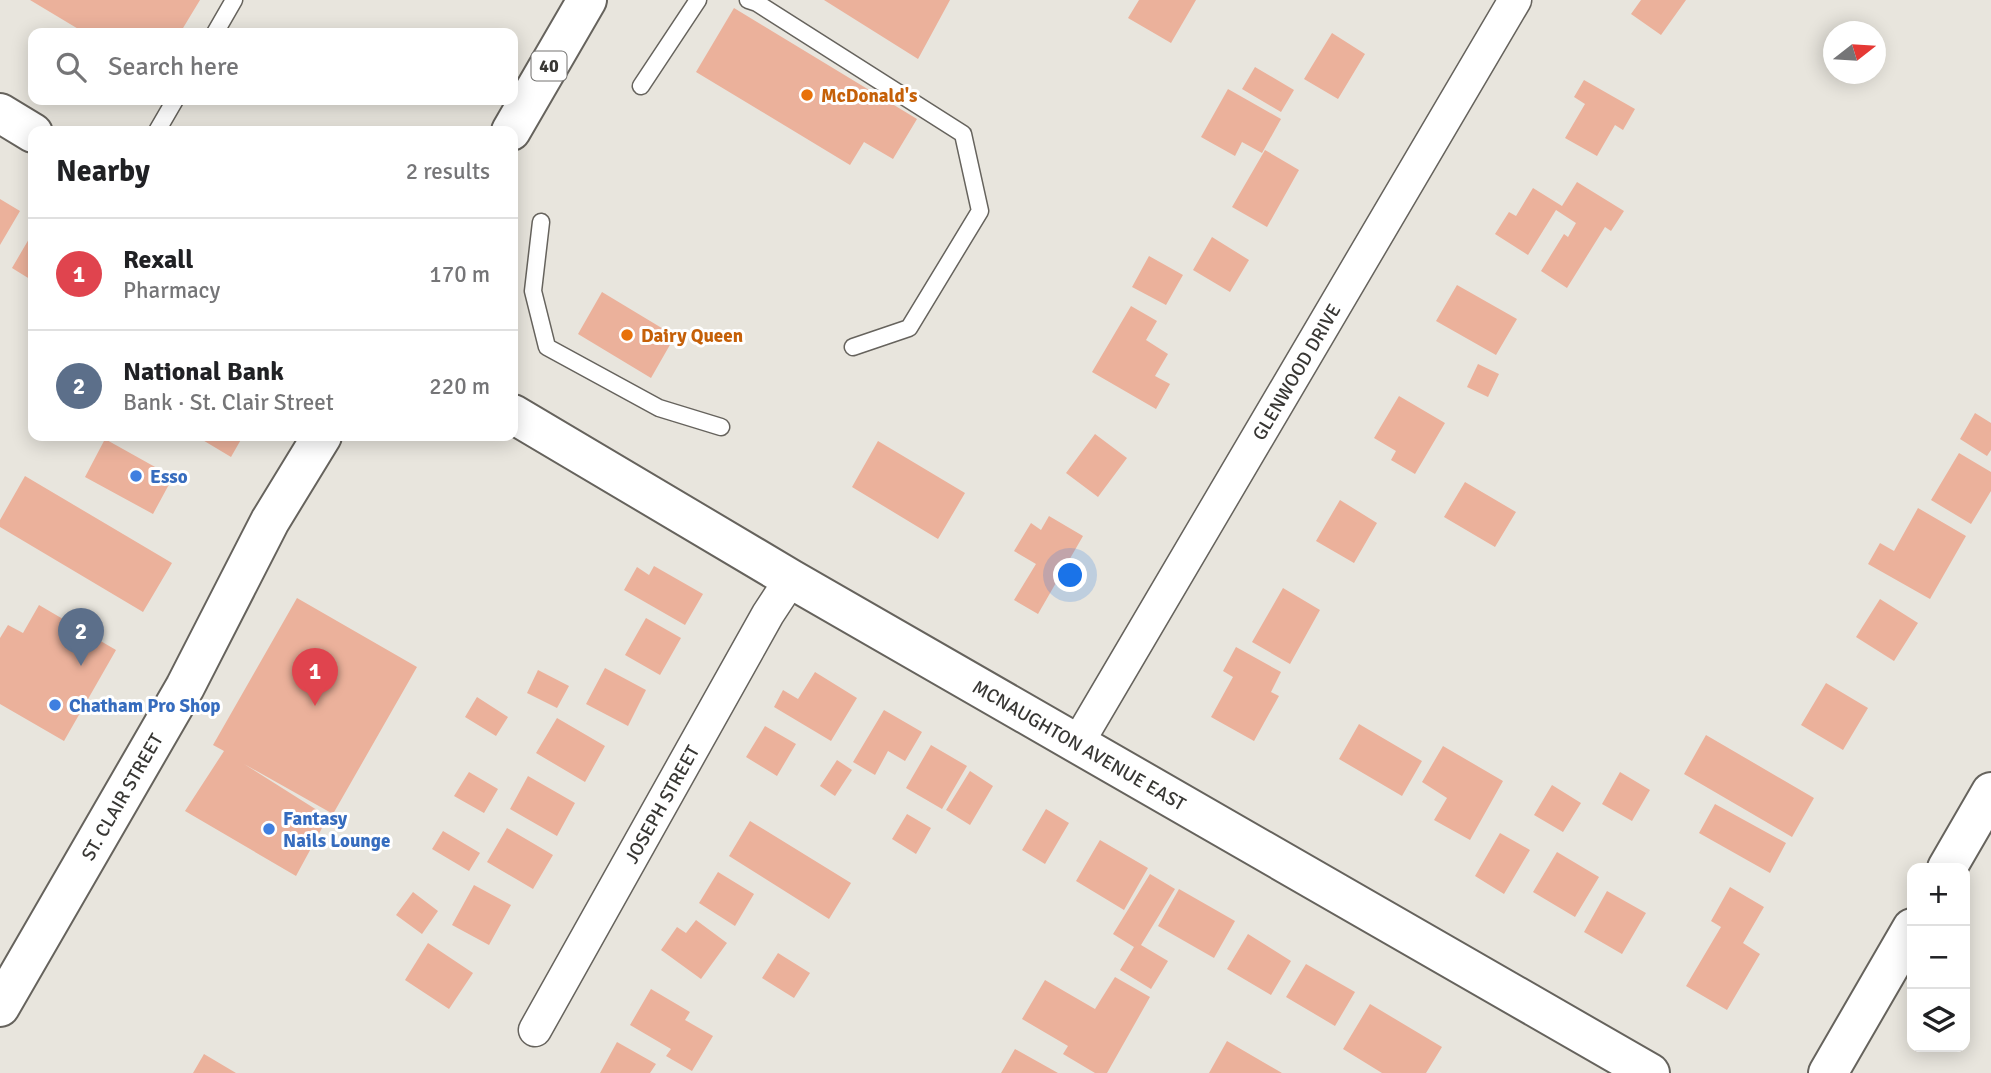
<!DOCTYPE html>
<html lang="en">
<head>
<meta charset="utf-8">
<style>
  :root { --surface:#fff; --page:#f6f6f6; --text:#202124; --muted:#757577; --line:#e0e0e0; --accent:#0b8043 }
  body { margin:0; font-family:Signika,sans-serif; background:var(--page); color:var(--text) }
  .controls { position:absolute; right:21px; bottom:21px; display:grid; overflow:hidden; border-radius:14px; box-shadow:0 4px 18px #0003 }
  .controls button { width:63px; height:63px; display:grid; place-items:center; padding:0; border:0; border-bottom:2px solid var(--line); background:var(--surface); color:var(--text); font:35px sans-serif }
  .compass { position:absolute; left:1823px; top:21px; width:63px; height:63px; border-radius:50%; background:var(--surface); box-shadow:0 4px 18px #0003; rotate:73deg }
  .you { position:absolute; left:1071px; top:576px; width:24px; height:24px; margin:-18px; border:5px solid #fff; border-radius:50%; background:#1a73e8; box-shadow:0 0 0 10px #1a73e833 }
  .badge { display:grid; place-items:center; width:46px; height:46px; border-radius:50%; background:var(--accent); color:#fff; font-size:23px; font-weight:700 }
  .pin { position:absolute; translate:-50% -58px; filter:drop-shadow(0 2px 4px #0008) }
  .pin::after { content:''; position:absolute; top:37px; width:24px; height:21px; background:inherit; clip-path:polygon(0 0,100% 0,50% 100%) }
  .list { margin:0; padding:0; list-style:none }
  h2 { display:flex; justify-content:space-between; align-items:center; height:91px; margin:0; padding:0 28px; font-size:30px }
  h2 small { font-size:23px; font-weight:400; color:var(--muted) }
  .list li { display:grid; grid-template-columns:46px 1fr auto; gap:21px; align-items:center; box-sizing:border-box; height:112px; padding:0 28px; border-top:2px solid var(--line) }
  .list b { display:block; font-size:26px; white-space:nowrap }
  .list p { margin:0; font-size:23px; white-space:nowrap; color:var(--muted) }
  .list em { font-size:23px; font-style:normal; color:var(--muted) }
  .icon { flex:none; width:38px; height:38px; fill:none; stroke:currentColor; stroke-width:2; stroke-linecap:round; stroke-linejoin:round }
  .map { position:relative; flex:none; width:1991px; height:1073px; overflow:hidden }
  .search { position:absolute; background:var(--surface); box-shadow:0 4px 18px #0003; left:28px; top:28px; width:490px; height:77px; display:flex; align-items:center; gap:18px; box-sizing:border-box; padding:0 24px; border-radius:14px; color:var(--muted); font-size:26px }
  .panel { position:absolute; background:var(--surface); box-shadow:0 4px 18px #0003; left:28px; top:126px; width:490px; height:315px; border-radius:14px }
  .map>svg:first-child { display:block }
  .building { fill:#ebb19b }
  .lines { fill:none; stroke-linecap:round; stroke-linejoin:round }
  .service-casing { stroke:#66635d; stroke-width:19 }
  .minor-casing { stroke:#66635d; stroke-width:35 }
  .tertiary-casing { stroke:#66635d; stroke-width:42 }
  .secondary-casing { stroke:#66635d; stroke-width:42 }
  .primary-casing { stroke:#66635d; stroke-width:42 }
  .service { stroke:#fff; stroke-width:16 }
  .minor { stroke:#fff; stroke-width:32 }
  .tertiary { stroke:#fff; stroke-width:38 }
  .secondary { stroke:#fff; stroke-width:38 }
  .primary { stroke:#fff; stroke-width:38 }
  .food-dot { fill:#e8710a; stroke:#fff; stroke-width:2.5 }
  .shop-dot { fill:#3f7fe0; stroke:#fff; stroke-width:2.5 }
  .labels { text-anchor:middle; stroke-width:6; stroke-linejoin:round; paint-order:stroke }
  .shield { fill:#fff; stroke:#747371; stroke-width:2 }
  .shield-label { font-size:18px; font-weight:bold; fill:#383734 }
  .food-label { font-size:19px; font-weight:bold; fill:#c56008; stroke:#fff; text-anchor:start }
  .street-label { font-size:19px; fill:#383734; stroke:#fff }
  .shop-label { font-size:19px; font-weight:bold; fill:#366cbe; stroke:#fff; text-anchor:start }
</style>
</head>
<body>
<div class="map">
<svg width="1991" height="1073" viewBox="0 0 1991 1073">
  <rect width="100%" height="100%" fill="#e8e5dd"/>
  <path class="building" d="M30,0H200L180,33H85Z
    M824,0H950L918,59Z
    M1139,0H1196L1171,43L1128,18Z
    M1641,0H1686L1661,35L1631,14Z
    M734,8L917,119L893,159L864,142L850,165L696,72Z
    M1332,33L1365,54L1338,99L1304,79Z
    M1255,67L1294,90L1281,112L1242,89Z
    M1584,80L1635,109L1623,130L1615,125L1597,156L1565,138L1585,104L1574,97Z
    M1228,89L1281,119L1262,153L1242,142L1235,156L1201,137Z
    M1265,150L1299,170L1267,227L1232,207Z
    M1577,182L1624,211L1611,231L1605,227L1567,288L1541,271L1564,234L1568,237L1576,223L1556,210L1528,255L1495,234L1509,212L1516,216L1533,188L1562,206Z
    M0,199L20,211L0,245Z
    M33,232V281L12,268Z
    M1212,237L1249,260L1230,292L1193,270Z
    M1149,256L1183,275L1166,305L1132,287Z
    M1457,285L1517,319L1496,355L1436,321Z
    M602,292L675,336L651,378L578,334Z
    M1131,306L1157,321L1146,340L1168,354L1155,376L1170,384L1156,409L1092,372Z
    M1478,364L1499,374L1488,397L1467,387Z
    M1399,396L1445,423L1415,474L1391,460L1396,451L1374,438Z
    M1975,413L1991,423V450L1987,456L1960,439Z
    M1095,434L1127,458L1098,497L1066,473Z
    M196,436H243L231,457Z
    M105,439L173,477L153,514L85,477Z
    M878,441L965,493L938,539L852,487Z
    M1959,453L1991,472V491L1971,524L1931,500Z
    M25,476L172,563L143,612L0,527V520Z
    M1465,482L1516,512L1495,547L1444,517Z
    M1340,500L1377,523L1354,563L1316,541Z
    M1918,508L1966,536L1930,599L1868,564L1880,543L1894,551Z
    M1049,516L1083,536L1038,614L1014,600L1036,564L1014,551L1031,523L1041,530Z
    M654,566L703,594L685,625L624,590L637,567L649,575Z
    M1283,588L1320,610L1290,664L1252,642Z
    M297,598L417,667L333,814L244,764L328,817L296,876L185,811L224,751L213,745Z
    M1880,599L1918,623L1894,661L1856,637Z
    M39,605L116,650L64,741L0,704V638L8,625L23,633Z
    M646,618L681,638L660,675L625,655Z
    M1236,647L1281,672L1271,692L1279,696L1254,741L1211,717L1233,677L1223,671Z
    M605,668L646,690L628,726L586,704Z
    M538,670L569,686L557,708L527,693Z
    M815,672L857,698L831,741L774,707L783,690L798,699Z
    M1826,683L1868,708L1843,750L1801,725Z
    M477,697L508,717L496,736L465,717Z
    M884,710L922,732L905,761L888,751L875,775L853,762Z
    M557,718L605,746L585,782L536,753Z
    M1359,724L1422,761L1402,796L1339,759Z
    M765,726L796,744L777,776L746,757Z
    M1706,735L1814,798L1792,837L1684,774Z
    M931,745L967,766L942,809L906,788Z
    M1443,746L1503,781L1470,840L1434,820L1447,798L1422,782Z
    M837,760L852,770L835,796L820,786Z
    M970,771L993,786L970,825L946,810Z
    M469,772L498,789L484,813L454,796Z
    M1620,772L1650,790L1632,821L1602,804Z
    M528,776L575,803L557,836L510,809Z
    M1552,785L1581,803L1563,832L1534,815Z
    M1715,804L1786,843L1770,873L1699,833Z
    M1046,809L1069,823L1045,864L1022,850Z
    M907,814L931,828L916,854L892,839Z
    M750,821L851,883L829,919L729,856Z
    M507,828L553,855L533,889L487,862Z
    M443,831L480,853L469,871L432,849Z
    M1500,833L1530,850L1504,894L1475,876Z
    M1100,840L1148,868L1124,910L1076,881Z
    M1557,852L1599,877L1575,917L1533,892Z
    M718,872L754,894L735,926L699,903Z
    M1150,874L1175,889L1141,945L1168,961L1151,989L1120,970L1134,947L1113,934Z
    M474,885L511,905L489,945L452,925Z
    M1730,887L1764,907L1743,943L1760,954L1727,1010L1686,986L1721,927L1711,921Z
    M1179,889L1235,921L1214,958L1158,926Z
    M1607,891L1646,913L1622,954L1584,932Z
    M413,892L438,911L422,934L396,915Z
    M696,920L727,943L701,979L661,950L677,927L686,933Z
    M1248,934L1291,961L1271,995L1227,969Z
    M428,943L473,973L449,1009L405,980Z
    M778,953L810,973L794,998L762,978Z
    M1306,964L1355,992L1335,1026L1286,997Z
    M1115,977L1150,997L1107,1073H1095L1063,1054L1068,1046L1022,1019L1045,980L1095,1009Z
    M651,989L690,1012L685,1020L713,1036L692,1071L666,1056L671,1049L630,1025Z
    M1370,1004L1442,1047L1426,1073H1382L1343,1049Z
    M1227,1041L1282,1073H1209Z
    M617,1042L656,1064L650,1073H600Z
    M1015,1049L1058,1073H1001Z
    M204,1054L236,1073H193Z"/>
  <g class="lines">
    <g class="service-casing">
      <path id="service" d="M748,0L757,3L963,134L980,211L909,328L853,347
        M215,33L234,0
        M641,86L698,0
        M157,131L175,100
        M541,222L533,291L547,347L659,408L721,427"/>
    </g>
    <g class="minor-casing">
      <g id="minor">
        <path id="s1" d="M1077,744L1515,0"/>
        <path id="s2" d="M535,1030L768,614L791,579"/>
      </g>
    </g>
    <g class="tertiary-casing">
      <path id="tertiary" d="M1947,868L1991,792
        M1828,1073L1912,928"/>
    </g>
    <g class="secondary-casing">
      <g id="secondary">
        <path d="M0,113L33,133"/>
        <path id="s3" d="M513,414L791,579L1650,1073"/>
      </g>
    </g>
    <g class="primary-casing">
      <g id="primary">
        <path d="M511,131L587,0"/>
        <path id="s4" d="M0,1007L185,687L270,521L322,436"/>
      </g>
    </g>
    <use href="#service" class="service"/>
    <use href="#minor" class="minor"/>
    <use href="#tertiary" class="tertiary"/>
    <use href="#secondary" class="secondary"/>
    <use href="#primary" class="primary"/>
  </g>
  <g class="food-dot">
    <circle cx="807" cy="95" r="7"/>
    <circle cx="627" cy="335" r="7"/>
  </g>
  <g class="shop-dot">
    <circle cx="136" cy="476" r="7"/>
    <circle cx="55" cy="705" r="7"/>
    <circle cx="269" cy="829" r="7"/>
  </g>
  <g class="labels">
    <rect class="shield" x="531.5" y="51.5" width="35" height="29" rx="5"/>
    <g class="shield-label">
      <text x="549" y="72">40</text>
    </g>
    <g class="food-label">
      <text x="821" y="102">McDonald's</text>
      <text x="641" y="342">Dairy Queen</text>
    </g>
    <g class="street-label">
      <text dy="7" stroke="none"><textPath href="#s1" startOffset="432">GLENWOOD DRIVE</textPath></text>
      <text dy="7" stroke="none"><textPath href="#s3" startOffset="656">MCNAUGHTON AVENUE EAST</textPath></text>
      <text dy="7" stroke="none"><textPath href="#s4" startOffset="243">ST. CLAIR STREET</textPath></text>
      <text dy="7" stroke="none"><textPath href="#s2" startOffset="259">JOSEPH STREET</textPath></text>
    </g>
    <g class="shop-label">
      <text x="150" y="483">Esso</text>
      <text x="69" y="712">Chatham Pro Shop</text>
      <text x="283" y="825">Fantasy<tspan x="283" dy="22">Nails Lounge</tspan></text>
    </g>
  </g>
</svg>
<div class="controls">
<button>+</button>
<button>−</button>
<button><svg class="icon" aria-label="layers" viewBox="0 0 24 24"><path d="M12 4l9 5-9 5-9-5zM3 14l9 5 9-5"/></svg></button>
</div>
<svg class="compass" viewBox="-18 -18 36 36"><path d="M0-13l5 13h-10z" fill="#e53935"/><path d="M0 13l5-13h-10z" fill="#757577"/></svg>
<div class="you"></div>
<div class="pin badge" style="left:315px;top:706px;background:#e0444e">1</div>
<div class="pin badge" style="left:81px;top:666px;background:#5c6f8a">2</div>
<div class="search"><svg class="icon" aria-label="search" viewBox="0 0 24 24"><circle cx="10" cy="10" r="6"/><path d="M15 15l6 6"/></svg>Search here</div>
<section class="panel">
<h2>Nearby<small>2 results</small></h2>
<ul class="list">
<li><span class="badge" style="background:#e0444e">1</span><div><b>Rexall</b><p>Pharmacy</p></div><em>170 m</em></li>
<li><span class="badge" style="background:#5c6f8a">2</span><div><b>National Bank</b><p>Bank · St. Clair Street</p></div><em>220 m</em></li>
</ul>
</section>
</div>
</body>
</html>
